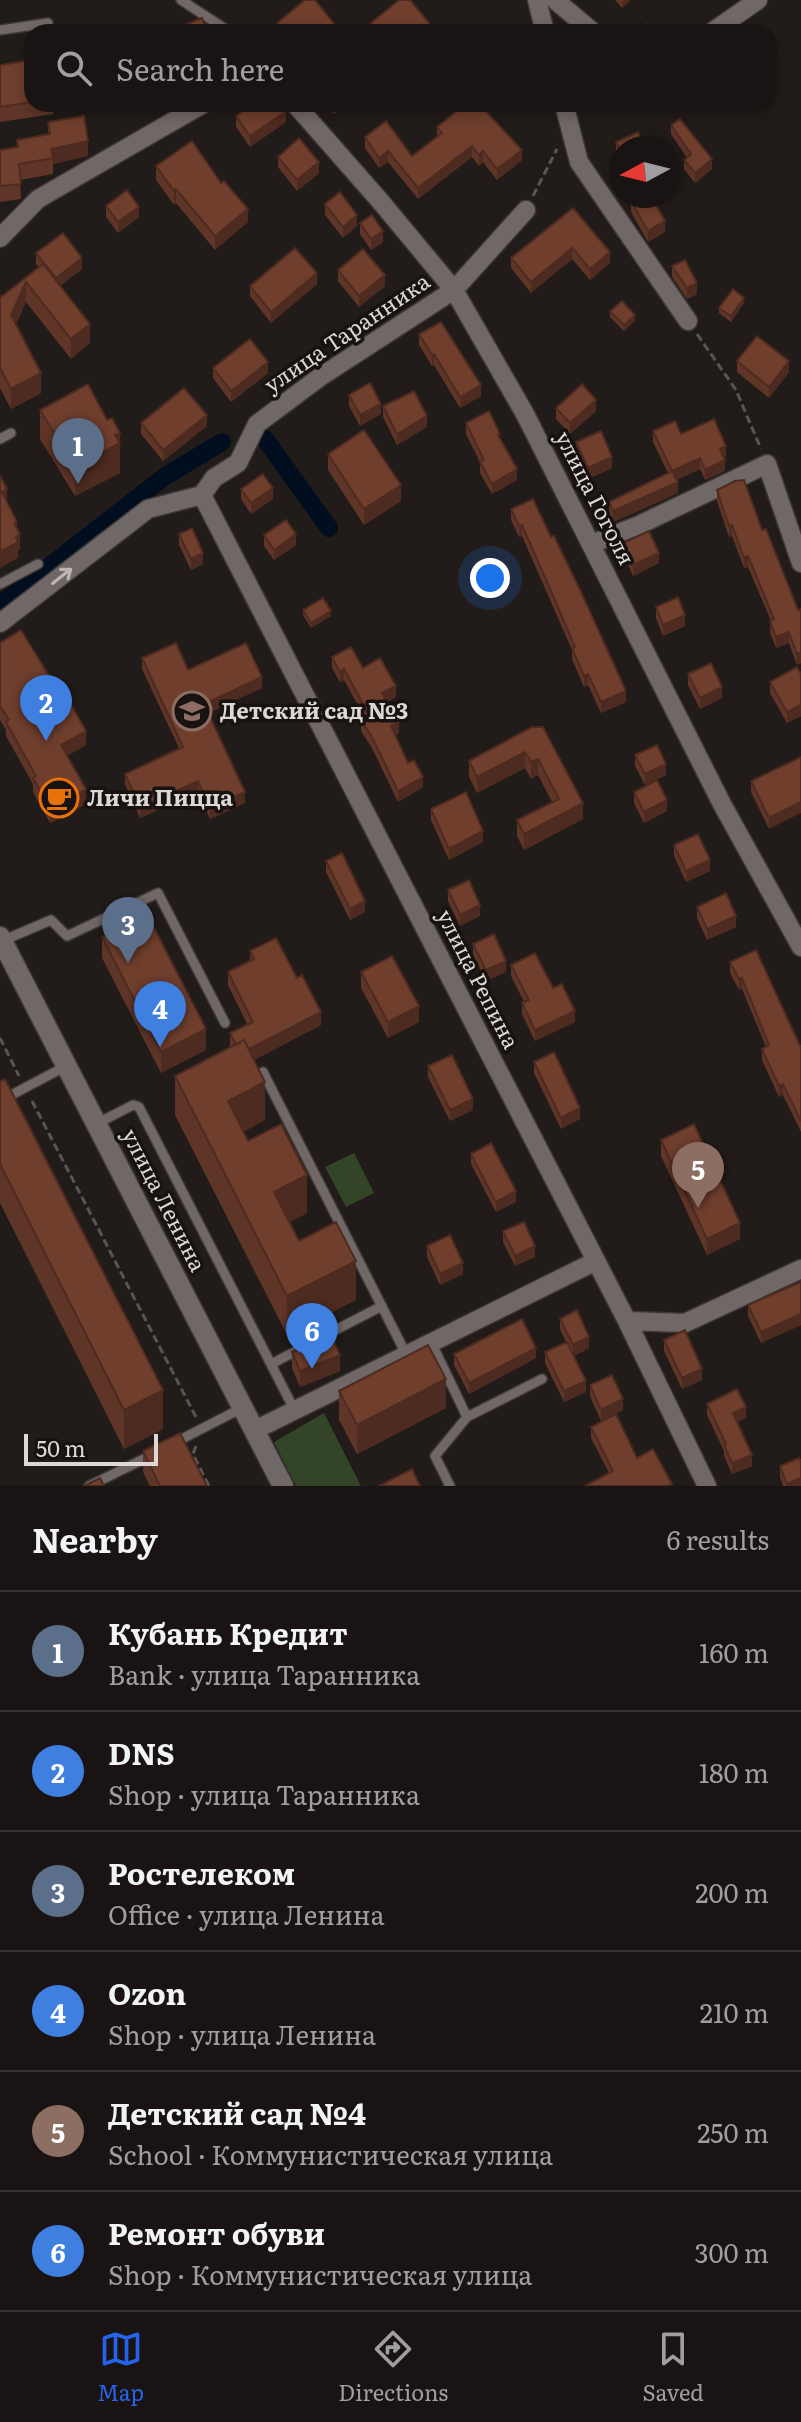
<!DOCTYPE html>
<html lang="en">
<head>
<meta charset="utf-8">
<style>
  :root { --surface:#191413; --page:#221d1c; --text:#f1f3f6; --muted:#9f9ea0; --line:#373333; --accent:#2563eb }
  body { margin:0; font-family:Literata,serif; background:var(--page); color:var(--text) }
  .compass { position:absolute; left:609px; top:136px; width:72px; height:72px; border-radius:50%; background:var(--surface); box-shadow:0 4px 12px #0003; rotate:263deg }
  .scale { position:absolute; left:24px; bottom:20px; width:134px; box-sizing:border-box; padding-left:8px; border:4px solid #dcd8d6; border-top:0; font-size:22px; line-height:28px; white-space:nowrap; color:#dcd8d6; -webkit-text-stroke:6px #181210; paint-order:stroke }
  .you { position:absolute; left:490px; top:578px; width:28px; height:28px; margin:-20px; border:6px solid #fff; border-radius:50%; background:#1a73e8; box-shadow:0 0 0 12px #1a73e833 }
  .badge { display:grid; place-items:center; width:52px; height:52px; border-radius:50%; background:var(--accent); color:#fff; font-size:26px; font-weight:700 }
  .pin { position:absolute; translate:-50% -66px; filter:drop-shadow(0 2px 4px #0008) }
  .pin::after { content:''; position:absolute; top:42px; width:28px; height:24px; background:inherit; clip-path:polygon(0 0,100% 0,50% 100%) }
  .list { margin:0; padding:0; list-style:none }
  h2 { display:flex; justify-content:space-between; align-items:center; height:104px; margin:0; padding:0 32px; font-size:34px }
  h2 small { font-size:26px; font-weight:400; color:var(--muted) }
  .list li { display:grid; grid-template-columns:52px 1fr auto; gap:24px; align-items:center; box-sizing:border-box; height:120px; padding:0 32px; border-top:2px solid var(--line) }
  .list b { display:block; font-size:30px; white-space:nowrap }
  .list p { margin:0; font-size:26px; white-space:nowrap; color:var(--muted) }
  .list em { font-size:26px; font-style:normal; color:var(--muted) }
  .icon { flex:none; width:44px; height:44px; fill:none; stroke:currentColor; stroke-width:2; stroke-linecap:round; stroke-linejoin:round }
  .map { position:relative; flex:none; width:801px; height:1486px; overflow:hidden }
  .search { position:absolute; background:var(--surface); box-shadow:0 4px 12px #0003; left:24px; right:24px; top:24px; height:88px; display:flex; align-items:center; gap:20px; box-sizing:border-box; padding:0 28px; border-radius:24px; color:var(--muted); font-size:30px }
  .sheet { height:824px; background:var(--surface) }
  nav { display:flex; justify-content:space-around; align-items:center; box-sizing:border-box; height:112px; border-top:2px solid var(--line); background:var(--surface); font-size:22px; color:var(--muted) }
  nav a { display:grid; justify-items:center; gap:4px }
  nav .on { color:var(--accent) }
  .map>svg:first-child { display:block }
  .green { fill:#344527 }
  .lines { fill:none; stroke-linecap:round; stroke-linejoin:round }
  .canal { stroke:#000e1f; stroke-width:18 }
  .service-casing { stroke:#3d3837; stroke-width:12 }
  .minor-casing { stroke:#3d3837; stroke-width:21 }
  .tertiary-casing { stroke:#3d3837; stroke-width:23 }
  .path { stroke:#5a5553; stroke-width:3; stroke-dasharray:8 4; stroke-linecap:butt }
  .service { stroke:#706866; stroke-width:9 }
  .minor { stroke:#706866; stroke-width:18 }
  .tertiary { stroke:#706866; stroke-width:20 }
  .wall { fill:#5f3527 }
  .shaded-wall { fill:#4e2b20 }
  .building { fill:#6f3e2d; stroke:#4e2b20; stroke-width:2 }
  .oneway { stroke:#bcb6b4 }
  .labels { text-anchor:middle; stroke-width:7; stroke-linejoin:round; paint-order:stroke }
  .street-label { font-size:22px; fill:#dcd8d6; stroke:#181210 }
  .poi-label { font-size:22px; font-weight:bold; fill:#dcd8d6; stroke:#181210; text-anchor:start }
</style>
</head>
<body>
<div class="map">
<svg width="801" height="1486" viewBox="0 0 801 1486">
  <rect width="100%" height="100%" fill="#211b19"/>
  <path class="green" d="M354,1153L374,1193L346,1207L325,1167Z
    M324,1413L361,1486H296L274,1442Z"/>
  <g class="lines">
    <path class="canal" d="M265,439L329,528
      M0,605L164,477L222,442"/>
    <g class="service-casing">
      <path id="service" d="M181,0L230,32
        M0,30L48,23
        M0,439L11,433
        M0,584L38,564
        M2,941L51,920L67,936L158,893L225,1023
        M263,1072L407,1356
        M0,1101L68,1065
        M98,1123L133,1105L139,1107L295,1411
        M320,1338L382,1306
        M432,1344L467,1417L542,1379
        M271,1364L300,1349
        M174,1443L242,1408
        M89,1486L154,1454
        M450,1486L435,1456L467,1417"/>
    </g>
    <g class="minor-casing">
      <path id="minor" d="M537,0L545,32
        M555,0L593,32
        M712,32L758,0
        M295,104L381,202L454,290L525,414L722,804L801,947
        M564,104L579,162L688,321
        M0,238L38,199L203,104
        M202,495L627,1321L707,1486
        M591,544L639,525L767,464L801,563
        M0,623L148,509L202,495L214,478L238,463L257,424L320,377L454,290L526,210
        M627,1321L685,1323L801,1269
        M255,1430L596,1261"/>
    </g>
    <g class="tertiary-casing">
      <path id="tertiary" d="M0,937L283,1486"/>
    </g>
    <path class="path" d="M533,196L557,149
      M697,334L736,390L761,449
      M0,1038L19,1076
      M32,1101L196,1417
      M196,1446L193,1454L209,1486"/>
    <use href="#service" class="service"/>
    <use href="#minor" class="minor"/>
    <use href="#tertiary" class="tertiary"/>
  </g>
  <path class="wall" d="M615,0H631L622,8Z
    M277,23L341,32H277Z
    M32,60V104H53V114L0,122V65Z
    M326,104H346L334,114Z
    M236,116L286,122L250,147L236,127Z
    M48,122L88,156L53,164V174L20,180L21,199L0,202V150L17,147V140L48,134Z
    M671,125L712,169L695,183L684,169V160L687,158L671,134Z
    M437,127L522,160L497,180L483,162L479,166L472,157L418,199L388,162L379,168L365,148V137L412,156L437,137Z
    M616,142L621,148V163L616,153Z
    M278,157L319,173L297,191L278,167Z
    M156,166L248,222L215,250L176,203L174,205L156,180Z
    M631,201L665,232L648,242L631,212Z
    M325,204L357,226L343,238L325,215Z
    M106,206L139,217L118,233L106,217Z
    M573,208L610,263L590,280L572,259L531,293L511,268V258Z
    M360,223L383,242L371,250L360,234Z
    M36,253L82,269L60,286L90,343L71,359L26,302L16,324L41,393L11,409L0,388V295L1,297L39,267L36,264Z
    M672,266L697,294L687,299L672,277Z
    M338,270L385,286L359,307L338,281Z
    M317,284L271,323L250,296V286Z
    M744,303L731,322L719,313V308Z
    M610,311L635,320L624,331L610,317Z
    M419,334L481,396L460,408L434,365L432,366L419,345Z
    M737,361L789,372L769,398L737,372Z
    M213,368L268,373L231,402L213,378Z
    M349,395L381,414L360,426L349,406Z
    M383,406L427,427L397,445L383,417Z
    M556,408L596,411L570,434L556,419Z
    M40,410L120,462V473L75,496L40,439Z
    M141,423L207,426L163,461L141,434Z
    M466,423L500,438L517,480L492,494L480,473V462L466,434Z
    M653,431L681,434L726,456L724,457L725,471L705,480L700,469L676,480L678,493L613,522L609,513V502L668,473L653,442Z
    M576,442L612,468L588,479L576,453Z
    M328,454L401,501L364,525L328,470Z
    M241,489L273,499L251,514L241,499Z
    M717,490L762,530L798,610L801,609V663L797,665L789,643L776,648L770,632L771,621L748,567L744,568L732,536L729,537L717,501Z
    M533,499L626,702L601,713L588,685L584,687L572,659V650L551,602L522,536L519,537L511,520V509Z
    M179,534L203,564L191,570L179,545Z
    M264,535L296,545L274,560L264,546Z
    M623,543L659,563L633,576L623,554Z
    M656,607L685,626L663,636L656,618Z
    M303,610L331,616L311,628L303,615Z
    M0,643L86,745L67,756L86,804L50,823L33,792V784L6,736V730L0,720Z
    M332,657L363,668L396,697L387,702L399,733L395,735L408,763L423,787L398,802L372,748L361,731V720L365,718L344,680L340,682L332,668Z
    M142,658L262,688L208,713L245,803L210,819L198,792L140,818L125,784V774L179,748L142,669Z
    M688,674L722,698L700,709L688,685Z
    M801,674V716L787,723L770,693V682Z
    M532,727L583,819L524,850L517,836V820L552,802L538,775L531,779L525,768L477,793L469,777V761Z
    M635,755L666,775L645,785L635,766Z
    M801,757L769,829L751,792V781Z
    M634,792L667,811L644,823L634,803Z
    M431,809L483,842L449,860L431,820Z
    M674,845L710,871L686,882L674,856Z
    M326,861L365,912L350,920L326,872Z
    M448,890L480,916L460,926L448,901Z
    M697,907L736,927L707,940L697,918Z
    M102,937L206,1050L161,1073L102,958Z
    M473,944L506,972L486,981L473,955Z
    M250,951L321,1025L254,1060L265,1120L243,1132L248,1141L307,1213L290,1222L299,1241L356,1300L287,1335L175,1115V1076L230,1048V1033L247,1024L228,985V972L250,961Z
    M730,962L801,1048V1132L783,1095L779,1097L762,1060V1049L766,1047L742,989L739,990L730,973Z
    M511,965L553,988L575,1022L535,1041L522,1014V1003L524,1002L511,976Z
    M361,972L419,1022L388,1038L361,988Z
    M534,1062L580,1119L561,1129L534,1073Z
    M428,1066L473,1110L450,1121L428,1077Z
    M0,1082L163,1429L124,1449L0,1203Z
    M661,1140L740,1239L707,1255L661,1156Z
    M471,1154L516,1202L496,1212L471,1164Z
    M503,1231L535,1257L515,1266L503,1242Z
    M427,1246L463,1274L440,1285L427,1257Z
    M801,1282V1325L761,1343L748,1316V1305Z
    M560,1319L589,1348L574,1356L586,1392L564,1402L545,1363V1352L566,1342L560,1329Z
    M664,1340L702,1380L682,1389L664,1351Z
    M292,1352L340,1371L300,1387L292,1368Z
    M454,1354L536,1358L469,1394L454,1365Z
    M590,1385L623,1410L601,1421L590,1396Z
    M339,1391L446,1408L357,1454L339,1420Z
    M707,1404L746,1418L737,1422L752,1466L732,1474L724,1456V1451L707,1415Z
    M591,1427L637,1458L672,1486L609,1473L591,1438Z
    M143,1451L207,1486H150L143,1472Z
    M780,1466L801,1486H783L780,1477Z"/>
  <path class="shaded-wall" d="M624,0H631L622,8V2Z
    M430,24V32H420Z
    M334,104H346L334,114Z
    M286,111V122L250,147V136Z
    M88,141V156L53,164L51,149Z
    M472,146V157L418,199V188Z
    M522,150V160L497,180V169Z
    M388,151V162L379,168V158Z
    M483,151V162L479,166V155Z
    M712,159V169L695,183V173Z
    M319,162V173L297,191V180Z
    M176,189V203L174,205V191Z
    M139,207V217L118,233V222Z
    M248,209V222L215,250V236Z
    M357,215V226L343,238V227Z
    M665,221V232L648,242V231Z
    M383,231V242L371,250V239Z
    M572,248V259L531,293V282Z
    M610,252V263L590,280V269Z
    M82,258V269L56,289V278Z
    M317,273V284L271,323V312Z
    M385,275V286L359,307V296Z
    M26,282V302L11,335V315Z
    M697,283V294L687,299V288Z
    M744,298V303L731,322V316Z
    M635,315V320L624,331V325Z
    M90,324V343L71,359V339Z
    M434,354V365L432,366V355Z
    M789,361V372L769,398V387Z
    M268,362V373L231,402V391Z
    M41,373V393L11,409V389Z
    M481,385V396L460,408V397Z
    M596,400V411L570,434V423Z
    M381,404V414L360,426V415Z
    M207,415V426L163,461V450Z
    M427,416V427L397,445V434Z
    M120,433V473L75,496V467Z
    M726,446V456L720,459V449Z
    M612,457V468L588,479V468Z
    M700,458V469L672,482V471Z
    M725,460V471L705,480V470Z
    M517,469V480L492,494V484Z
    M678,482V493L613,522V511Z
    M401,485V501L364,525V509Z
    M273,488V499L251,514V503Z
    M7,489V505L2,492Z
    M17,522V536L20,534V550L18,551V558L0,568V552L14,523Z
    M522,525V536L519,537V526Z
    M732,525V536L729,537V526Z
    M296,534V545L274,560V550Z
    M203,553V564L191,570V559Z
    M659,553V563L633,576V565Z
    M748,556V567L744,568V558Z
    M331,611V616L311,628V623Z
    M685,615V626L663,636V625Z
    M789,632V643L776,648V637Z
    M801,652V663L797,665V654Z
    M344,669V680L340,682V672Z
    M588,674V685L584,687V676Z
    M262,677V688L204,715V704Z
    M396,686V697L382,704V693Z
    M722,687V698L700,709V698Z
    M626,691V702L601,713V702Z
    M801,705V716L787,723V712Z
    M399,722V733L391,737V726Z
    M86,731V745L61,759V745Z
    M525,752V768L477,793V777Z
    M538,759V775L531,779V762Z
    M666,764V775L645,785V774Z
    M423,777V787L398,802V791Z
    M198,781V792L140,818V807Z
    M86,789V804L50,823V809Z
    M245,792V803L210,819V808Z
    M667,800V811L644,823V812Z
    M801,802V813L769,829V818Z
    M583,803V819L524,850V834Z
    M483,831V842L449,860V849Z
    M710,860V871L686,882V871Z
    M365,901V912L350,920V909Z
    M480,905V916L460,926V915Z
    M736,916V927L707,940V929Z
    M506,961V972L486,981V970Z
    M742,978V989L739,990V979Z
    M419,1006V1022L388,1038V1022Z
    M575,1011V1022L535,1041V1030Z
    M321,1012V1025L240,1067V1054Z
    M206,1029V1050L161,1073V1052Z
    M265,1082V1120L228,1140V1101Z
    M783,1084V1095L779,1097V1086Z
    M473,1099V1110L450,1121V1110Z
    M580,1108V1119L561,1129V1118Z
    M307,1175V1213L274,1230V1192Z
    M516,1191V1202L496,1212V1202Z
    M740,1223V1239L707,1255V1239Z
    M535,1246V1257L515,1266V1256Z
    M356,1261V1300L287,1335V1296Z
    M463,1263V1274L440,1285V1274Z
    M801,1314V1325L761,1343V1332Z
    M589,1337V1348L573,1356V1345Z
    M536,1348V1358L469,1394V1383Z
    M340,1355V1371L300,1387V1371Z
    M702,1369V1380L682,1389V1378Z
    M446,1379V1408L357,1454V1425Z
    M586,1381V1392L564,1402V1391Z
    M163,1390V1429L124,1449V1410Z
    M623,1399V1410L601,1421V1410Z
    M746,1407V1418L733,1424V1413Z
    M752,1455V1466L732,1474V1463Z
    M801,1478V1486H787V1484Z"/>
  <path class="building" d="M305,0H315L341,32H285L277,23Z
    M399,0H410L430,24L420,32H360Z
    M202,18L208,32H170L169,31Z
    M646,24L656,32H639Z
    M32,60V102L0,107V65Z
    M254,104H281L286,111L250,136L236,116Z
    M466,104H479L522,150L497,169L483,151L479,155L472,146L418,188L388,151L379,158L365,137L386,121L412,156L442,133L437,127Z
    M84,116L88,141L51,149L53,158L19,164L21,184L0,186V150L18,147L17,140L50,134L48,122Z
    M680,119L712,159L695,173L684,160L691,154L671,125Z
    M638,132L645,148H621V152L616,142Z
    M299,138L319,162L297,180L278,157Z
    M192,141L221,183L224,181L248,209L215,236L176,189L174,191L156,166Z
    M127,190L139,207L118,222L106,206Z
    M340,192L357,215L343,227L325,204Z
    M640,196H651L665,221L648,231L631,201Z
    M573,208L610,252L590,269L572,248L531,282L511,258Z
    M372,215L383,231L371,239L360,223Z
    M63,233L82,258L56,278L36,253Z
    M295,248L317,273L271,312L250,286Z
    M363,249L385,275L359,296L338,270Z
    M685,260L697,283L687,288L672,266Z
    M43,264L90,324L71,339L26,282L11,315L41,373L11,389L0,368V295L1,297Z
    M733,289L744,298L731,316L719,308Z
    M622,301L635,315L624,325L610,311Z
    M441,322L481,385L460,397L434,354L432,355L419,334Z
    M757,336L789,361L769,387L737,361Z
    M250,339L268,362L231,391L213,368Z
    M370,383L381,404L360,415L349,395Z
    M88,384L107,420L112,418L120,433L115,435L120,443L75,467L40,410Z
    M582,384L596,400L570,423L556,408Z
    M184,388L207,415L163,450L141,423Z
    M414,391L427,416L397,434L383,406Z
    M489,411L500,434L498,435L517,469L492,484L480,462L484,460L466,423Z
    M714,419L726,446L720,449L725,460L705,470L700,458L672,471L653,431L675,421L681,434Z
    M364,430L401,485L364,509L328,454Z
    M601,431L612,457L588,468L576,442Z
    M672,471L678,482L613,511L609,502Z
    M263,474L273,488L251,503L241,489Z
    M0,476L7,489L2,492L17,522L14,523L20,534L16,537L18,542L0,552Z
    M744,480L762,530L766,529L798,610L801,609V652L797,654L789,632L776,637L770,621L774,619L748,556L744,558L732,525L729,526L717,490L735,481Z
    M533,499L551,537L554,536L581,592L626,691L601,702L588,674L584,676L572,648L575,647L551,591L522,525L519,526L511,509Z
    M286,520L296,534L274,550L264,535Z
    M192,528L203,553L191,559L179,534Z
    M649,531L659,553L633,565L623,543Z
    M678,597L685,615L663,625L656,607Z
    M323,598L331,611L311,623L303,610Z
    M21,630L59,692L63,690L86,731L61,745L86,789L50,809L33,778L36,776L6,722L9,720L0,706V643Z
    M176,643L188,670L246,643L262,677L204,704L245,792L210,808L198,781L140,807L125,774L183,747L142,658Z
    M351,647L363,668L380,658L396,686L382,693L399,722L391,726L408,763L414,760L423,777L398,791L372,737L361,720L369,715L344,669L340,672L332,657Z
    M711,663L722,687L700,698L688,674Z
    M797,667L801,674V705L787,712L770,682Z
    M532,727H543L583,803L524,834L517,820L559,799L538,759L531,762L525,752L477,777L469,761Z
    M657,745L666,764L645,774L635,755Z
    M801,757V802L769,818L751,781Z
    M657,780L667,800L644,812L634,792Z
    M466,792L483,831L449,849L431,809Z
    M698,834L710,860L686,871L674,845Z
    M342,853L365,901L350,909L326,861Z
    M469,880L480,905L460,915L448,890Z
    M726,893L736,916L707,929L697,907Z
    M147,914L206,1029L161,1052L102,937Z
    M494,934L506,961L486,970L473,944Z
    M276,938L297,978L302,975L321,1012L249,1049L244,1040L236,1045L230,1033L253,1022L228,972L254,959L250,951Z
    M756,950L801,1048V1121L783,1084L779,1086L762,1049L769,1045L742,978L739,979L730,962Z
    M535,953L553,988L562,984L575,1011L535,1030L522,1003L529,1000L511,965Z
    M392,956L419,1006L388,1022L361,972Z
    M244,1040L265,1082L228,1101L248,1141L281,1124L307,1175L274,1192L299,1241L336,1222L356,1261L287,1296L175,1076Z
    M554,1052L580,1108L561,1118L534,1062Z
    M452,1055L473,1099L450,1110L428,1066Z
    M5,1079L163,1390L124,1410L0,1164V1082Z
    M694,1124L740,1223L707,1239L661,1140Z
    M491,1143L516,1191L496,1202L471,1154Z
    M524,1222L535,1246L515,1256L503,1231Z
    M450,1235L463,1263L440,1274L427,1246Z
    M801,1282V1314L761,1332L748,1305Z
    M577,1310L589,1337L573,1345L560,1319Z
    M522,1319L536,1348L469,1383L454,1354Z
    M685,1330L702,1369L682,1378L664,1340Z
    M330,1333L340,1355L300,1371L292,1352Z
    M567,1342L586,1381L564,1391L545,1352Z
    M428,1345L446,1379L357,1425L339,1391Z
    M612,1375L623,1399L601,1410L590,1385Z
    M737,1389L746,1407L733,1413L752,1455L732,1463L724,1445L726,1444L707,1404Z
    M616,1414L637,1458L653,1449L672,1484L667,1486H585L613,1471L591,1427Z
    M180,1433L207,1486H160L143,1451Z
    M799,1458L801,1462V1478L787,1484L780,1466Z
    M412,1469L420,1486H379Z
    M100,1478L104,1486H84Z"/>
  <defs><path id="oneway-shaft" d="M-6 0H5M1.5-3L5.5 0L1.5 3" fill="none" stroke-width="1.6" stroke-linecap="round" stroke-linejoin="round" transform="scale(2)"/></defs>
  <use class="oneway" href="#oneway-shaft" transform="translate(62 576) rotate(-38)"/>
  <defs>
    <g id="school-ring" transform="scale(2)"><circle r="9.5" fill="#181210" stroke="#8d6e63" stroke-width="1.5"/><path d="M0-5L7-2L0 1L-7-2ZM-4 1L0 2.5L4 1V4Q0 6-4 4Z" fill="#8d6e63"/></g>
    <g id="cafe-ring" transform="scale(2)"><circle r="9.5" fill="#181210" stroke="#e8710a" stroke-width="1.5"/><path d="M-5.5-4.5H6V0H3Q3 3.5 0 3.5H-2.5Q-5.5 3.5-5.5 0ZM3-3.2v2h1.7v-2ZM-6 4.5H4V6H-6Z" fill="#e8710a"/></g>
  </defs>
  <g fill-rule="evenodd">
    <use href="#school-ring" x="192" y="711"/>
    <use href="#cafe-ring" x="59" y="798"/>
  </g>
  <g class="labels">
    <g class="street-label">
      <text transform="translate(347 333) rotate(-34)" y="8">улица Таранника</text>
      <text transform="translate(595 498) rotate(63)" y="8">улица Гоголя</text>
      <text transform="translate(478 979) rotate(63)" y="8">улица Репина</text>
      <text transform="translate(164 1200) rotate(63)" y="8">улица Ленина</text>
    </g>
    <g class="poi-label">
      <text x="220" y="719">Детский сад №3</text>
      <text x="87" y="806">Личи Пицца</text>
    </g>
  </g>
</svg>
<svg class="compass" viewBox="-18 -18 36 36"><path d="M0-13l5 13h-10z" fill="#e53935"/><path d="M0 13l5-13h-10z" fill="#9f9ea0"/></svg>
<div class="scale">50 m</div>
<div class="you"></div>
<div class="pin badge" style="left:78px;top:484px;background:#5c6f8a">1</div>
<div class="pin badge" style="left:46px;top:741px;background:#3f7fe0">2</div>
<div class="pin badge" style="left:128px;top:963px;background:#5c6f8a">3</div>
<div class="pin badge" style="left:160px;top:1047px;background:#3f7fe0">4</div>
<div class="pin badge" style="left:698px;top:1208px;background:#8d6e63">5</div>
<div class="pin badge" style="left:312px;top:1369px;background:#3f7fe0">6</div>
<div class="search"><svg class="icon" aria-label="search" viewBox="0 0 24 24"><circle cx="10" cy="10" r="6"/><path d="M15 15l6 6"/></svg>Search here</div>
</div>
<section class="sheet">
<h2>Nearby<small>6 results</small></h2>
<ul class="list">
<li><span class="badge" style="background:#5c6f8a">1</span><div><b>Кубань Кредит</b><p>Bank · улица Таранника</p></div><em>160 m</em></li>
<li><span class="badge" style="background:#3f7fe0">2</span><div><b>DNS</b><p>Shop · улица Таранника</p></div><em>180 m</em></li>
<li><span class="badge" style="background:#5c6f8a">3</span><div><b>Ростелеком</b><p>Office · улица Ленина</p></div><em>200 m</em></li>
<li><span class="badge" style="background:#3f7fe0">4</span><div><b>Ozon</b><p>Shop · улица Ленина</p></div><em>210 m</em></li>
<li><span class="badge" style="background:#8d6e63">5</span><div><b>Детский сад №4</b><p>School · Коммунистическая улица</p></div><em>250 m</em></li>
<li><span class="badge" style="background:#3f7fe0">6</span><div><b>Ремонт обуви</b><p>Shop · Коммунистическая улица</p></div><em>300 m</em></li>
</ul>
</section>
<nav>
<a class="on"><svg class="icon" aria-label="map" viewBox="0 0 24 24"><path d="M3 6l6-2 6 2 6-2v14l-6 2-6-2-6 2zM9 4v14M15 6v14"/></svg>Map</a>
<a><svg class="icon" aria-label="directions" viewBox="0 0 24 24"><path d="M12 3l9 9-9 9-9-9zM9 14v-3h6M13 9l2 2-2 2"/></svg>Directions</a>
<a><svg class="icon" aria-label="saved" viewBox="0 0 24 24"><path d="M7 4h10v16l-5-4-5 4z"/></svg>Saved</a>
</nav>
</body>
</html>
